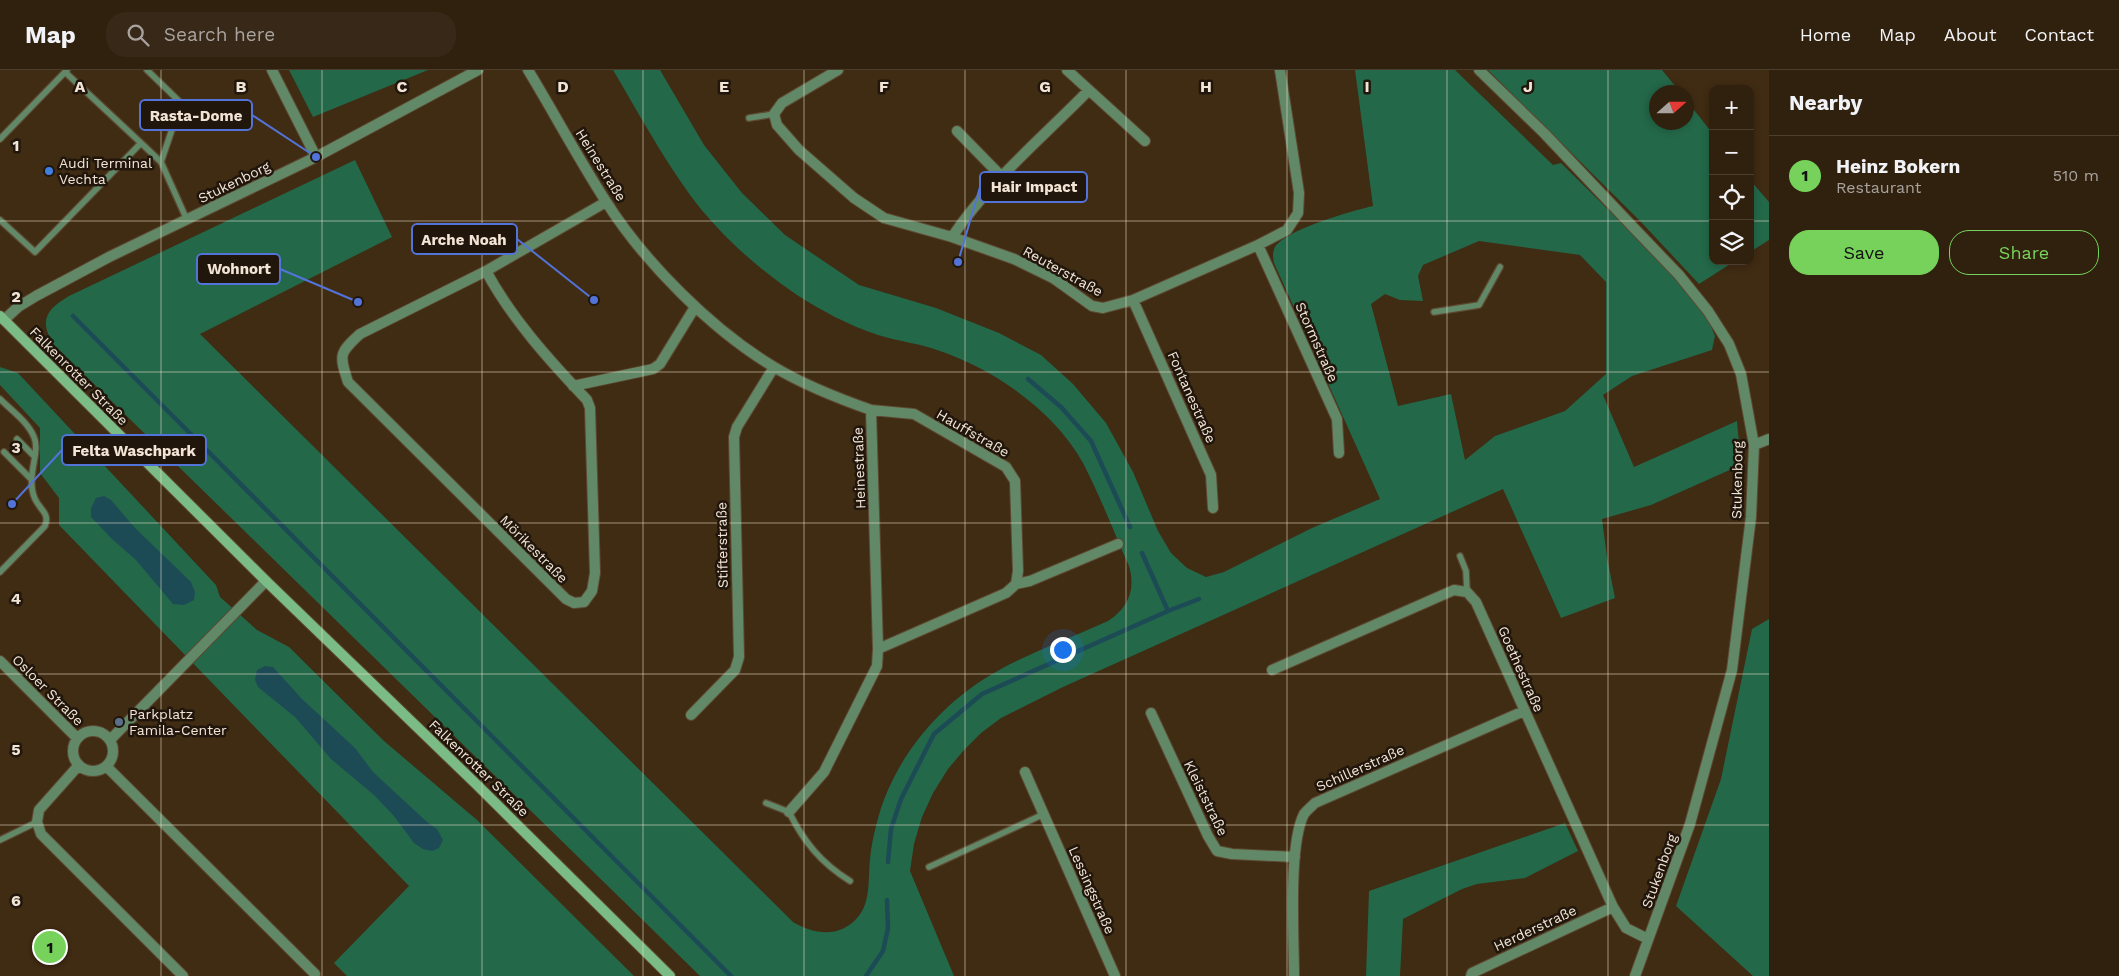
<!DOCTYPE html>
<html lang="en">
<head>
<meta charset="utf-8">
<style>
  :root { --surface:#30200e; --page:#382817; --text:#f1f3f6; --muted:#a8a39e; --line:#4b3e2e; --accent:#76d25a }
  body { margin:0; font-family:"Work Sans",sans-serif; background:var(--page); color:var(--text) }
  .controls { position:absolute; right:15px; top:15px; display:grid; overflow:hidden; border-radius:10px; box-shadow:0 2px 8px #0003 }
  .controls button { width:45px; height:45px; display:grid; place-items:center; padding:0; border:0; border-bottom:1px solid var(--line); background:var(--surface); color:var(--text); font:25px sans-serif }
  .compass { position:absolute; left:1649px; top:15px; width:45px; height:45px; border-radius:50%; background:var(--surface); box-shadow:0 2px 8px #0003; rotate:69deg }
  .you { position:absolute; left:1062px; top:579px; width:18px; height:18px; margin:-12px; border:4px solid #fff; border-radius:50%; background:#1a73e8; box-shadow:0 0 0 8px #1a73e833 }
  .badge { display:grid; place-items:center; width:32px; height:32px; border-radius:50%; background:var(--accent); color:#111; font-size:16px; font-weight:700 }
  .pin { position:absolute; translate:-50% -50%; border:2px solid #fff; box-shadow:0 1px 5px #0006 }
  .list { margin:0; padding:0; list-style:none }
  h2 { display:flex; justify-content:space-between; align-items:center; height:65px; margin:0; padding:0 20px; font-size:21px }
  h2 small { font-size:16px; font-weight:400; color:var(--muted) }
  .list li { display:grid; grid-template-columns:32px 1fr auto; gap:15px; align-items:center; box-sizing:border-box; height:80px; padding:0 20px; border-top:1px solid var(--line) }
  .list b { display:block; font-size:19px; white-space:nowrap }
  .list p { margin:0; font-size:16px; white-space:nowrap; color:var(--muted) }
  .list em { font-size:16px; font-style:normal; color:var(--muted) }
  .actions { display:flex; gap:10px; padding:15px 20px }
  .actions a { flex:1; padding:11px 0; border:1px solid var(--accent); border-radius:20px; text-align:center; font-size:18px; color:var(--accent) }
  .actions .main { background:var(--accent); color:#111 }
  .icon { flex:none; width:28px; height:28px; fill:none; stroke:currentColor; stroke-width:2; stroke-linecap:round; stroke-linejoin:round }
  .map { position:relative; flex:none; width:1769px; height:906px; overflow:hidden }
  header { display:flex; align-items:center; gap:30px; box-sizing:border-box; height:70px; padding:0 25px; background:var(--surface); border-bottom:1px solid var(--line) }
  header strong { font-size:24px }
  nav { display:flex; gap:28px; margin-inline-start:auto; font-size:18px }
  .search { width:350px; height:45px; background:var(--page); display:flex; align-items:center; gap:12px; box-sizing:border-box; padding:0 18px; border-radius:20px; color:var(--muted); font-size:19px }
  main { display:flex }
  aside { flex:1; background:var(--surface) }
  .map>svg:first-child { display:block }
  .green { fill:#236849; fill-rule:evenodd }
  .water { fill:#1c4b56 }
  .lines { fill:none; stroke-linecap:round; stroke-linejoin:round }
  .stream { stroke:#1c4b56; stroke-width:4.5 }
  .service-casing { stroke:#5d4932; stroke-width:8 }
  .minor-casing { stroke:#5d4932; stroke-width:12 }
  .tertiary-casing { stroke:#5d4932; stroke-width:12 }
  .secondary-casing { stroke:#5d4932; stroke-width:12 }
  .service { stroke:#628967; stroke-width:5.5 }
  .minor { stroke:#628967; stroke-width:10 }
  .tertiary { stroke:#628967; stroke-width:10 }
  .secondary { stroke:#7bbb85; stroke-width:10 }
  .grid { fill:none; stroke:#f3e5d6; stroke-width:1; stroke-opacity:0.55 }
  .shop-dot { fill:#3f7fe0; stroke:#20160c; stroke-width:2 }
  .service-dot { fill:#5c6f8a; stroke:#20160c; stroke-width:2 }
  .labels { text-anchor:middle; stroke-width:5; stroke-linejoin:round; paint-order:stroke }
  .poi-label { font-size:14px; fill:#f3e5d6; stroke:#20160c; text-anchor:start }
  .street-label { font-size:14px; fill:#f3e5d6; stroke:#20160c }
  .grid-label { font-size:16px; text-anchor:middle; font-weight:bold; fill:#f3e5d6; stroke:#20160c; stroke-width:5; stroke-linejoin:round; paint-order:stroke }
  .leader { fill:none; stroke:#5274d8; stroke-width:2 }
  .callout-dot { fill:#5274d8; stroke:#20160c; stroke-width:2 }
  .callout { fill:#20160c; stroke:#5274d8; stroke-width:2 }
  .callout-label { font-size:15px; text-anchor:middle; font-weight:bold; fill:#f3e5d6 }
</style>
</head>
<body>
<header>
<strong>Map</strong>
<div class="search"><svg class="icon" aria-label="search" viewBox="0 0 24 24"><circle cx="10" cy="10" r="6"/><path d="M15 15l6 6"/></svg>Search here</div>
<nav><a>Home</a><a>Map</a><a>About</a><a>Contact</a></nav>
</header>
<main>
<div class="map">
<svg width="1769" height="906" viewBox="0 0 1769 906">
  <rect width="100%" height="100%" fill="#402b13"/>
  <path class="green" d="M289,0H428L313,47Z
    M613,0H660L704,75L742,123L785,165L859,215L936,238L999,263L1041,285L1073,314L1106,353L1133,402L1158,461L1171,483L1187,498L1206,507L1224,502L1312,458L1380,429L1274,193C1273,187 1272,183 1275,177C1287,159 1352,141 1373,136L1355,0H1455L1553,95L1561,93L1636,167L1690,225L1709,252L1715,266L1712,280L1632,306L1603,325L1634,397L1737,351L1741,395L1651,435L1602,449L1607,487L1615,528L1561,548L1503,419L1063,617L1001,648L981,663L964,680L948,699L933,723L922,747L914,774L910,801L954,906H700L54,275C38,250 47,239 69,226L355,90L392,167L200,264L793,852C815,865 840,868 858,847C871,832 868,808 870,789C871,776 874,764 877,752C892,693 934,641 984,609C1022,585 1067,570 1108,551C1128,538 1136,520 1129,496C1114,462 1100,426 1083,393C1054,340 992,298 937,280C917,273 897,271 878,265C850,256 822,241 797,225C757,198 719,164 690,125C661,85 638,42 613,0ZM1479,171L1580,185L1606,212V304L1565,341L1495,366L1465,390L1451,324L1398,336L1371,234L1385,224L1400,230L1423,231L1418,206L1423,195Z
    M1488,0H1662L1680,22H1656V52H1686L1687,31L1713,64V191H1735L1699,214L1641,152Z
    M1750,110L1769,132V170L1750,182Z
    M0,297L18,303L216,515L220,527L257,560L289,577L384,671L477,750L634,906H347L334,893L409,816L59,455V428L40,403V358L0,315Z
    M1769,549V906H1753L1676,836L1721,709L1752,559Z
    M1565,753L1578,781L1525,808L1477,814L1462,819L1403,849L1400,906H1366L1369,821Z"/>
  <path class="water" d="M104,426L111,430L135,458L191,512L195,522L194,530L184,535L173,534L136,490L112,469L91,447V438L96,428Z
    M265,596L273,597L302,629L355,678L373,702L427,752L437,759L443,770L439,778L432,781L423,779L414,773L394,746L374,725L331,689L295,647L258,617L255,610L257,600Z"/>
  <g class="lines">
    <path class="stream" d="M73,246L731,906
      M1028,309L1061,337L1091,371L1130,457
      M1142,483L1168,541
      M888,792L891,759L901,729L934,664L982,624L1168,541L1199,529
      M866,906L883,881L888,858L887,830"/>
    <g class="service-casing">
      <path id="service" d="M147,0L181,33L161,92L187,150
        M65,2L141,73
        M749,48L774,44
        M0,69L67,0
        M0,150L35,182L141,73L161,92
        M1434,242L1479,235L1500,197
        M0,329C11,340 28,352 34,367C41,383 25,406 35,429C40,440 50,443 45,456L0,502
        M17,369L34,386
        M4,382L31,409
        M1460,486L1466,501L1467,522
        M766,733L789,742C804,772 821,793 850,811
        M0,770L37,752
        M929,797L1044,744"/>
    </g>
    <g class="minor-casing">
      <path id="minor" d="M272,0L316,87
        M528,0C554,43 578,88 605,130C644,192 712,260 774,297C804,315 837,328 871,340L878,579L877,596L824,702L789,742
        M838,0L782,33L774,44L777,55L799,80L854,128L884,148L952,167L1014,189L1053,208L1092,236L1103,238L1133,230L1258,175L1287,160L1298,143L1299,123L1280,0
        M1067,0L1145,71
        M1479,0L1544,63L1633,157L1679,205L1708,241L1729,274L1741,304L1754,375L1751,447L1732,600L1690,754L1635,906
        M957,61L1002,107
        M952,167C989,112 1042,68 1088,21
        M1258,175L1337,349L1339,383
        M486,201C512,249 549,290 587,330L590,338L595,503L592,521L584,532L574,533L566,529L348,312C339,285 339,283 360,264L486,201L606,132
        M1133,230L1211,405L1213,438
        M573,316L653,299L660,294L695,237
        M871,340L914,344L1006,397L1015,411L1018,501L1016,514L1006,523L878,579
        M1754,375L1769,369
        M1016,514L1030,511L1118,474
        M0,591L77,668
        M1272,600L1454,520L1467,522L1476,532L1613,837L1626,858L1648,869
        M1151,643L1208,766L1217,781L1232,784L1295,787
        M691,645L735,600L739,587L734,367L737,357L774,297
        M73 681a20 20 0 1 1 40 0a20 20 0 1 1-40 0Z
        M110,670L266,511
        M79,695L39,740L37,752L41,764L183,906
        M106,696L315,904
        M1025,702L1115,906
        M1294,906C1294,868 1288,775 1304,744C1307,740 1312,736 1315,733L1524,641
        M1471,906L1472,903L1613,837"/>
    </g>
    <g class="tertiary-casing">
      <path id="tertiary" d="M4,250L18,237L36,226L109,187L316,87L478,0"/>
    </g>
    <g class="secondary-casing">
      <path id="secondary" d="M0,246L266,511L475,713L670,906"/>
    </g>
    <use href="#service" class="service"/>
    <use href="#minor" class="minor"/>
    <use href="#tertiary" class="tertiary"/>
    <use href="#secondary" class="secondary"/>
  </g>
  <path class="grid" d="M161,0V906M322,0V906M482,0V906M643,0V906M804,0V906M965,0V906M1126,0V906M1287,0V906M1447,0V906M1608,0V906M0,151H1713M1750,151H1769M0,302H1769M0,453H1769M0,604H1769M0,755H1769"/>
  <circle class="shop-dot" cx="49" cy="101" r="5"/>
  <circle class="service-dot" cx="119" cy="652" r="5"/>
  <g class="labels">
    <g class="poi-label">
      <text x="59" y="98">Audi Terminal<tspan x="59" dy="16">Vechta</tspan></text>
      <text x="129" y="649">Parkplatz<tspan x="129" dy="16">Famila-Center</tspan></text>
    </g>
    <g class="street-label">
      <text transform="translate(601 95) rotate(58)" y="5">Heinestraße</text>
      <text transform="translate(234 112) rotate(-26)" y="5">Stukenborg</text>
      <text transform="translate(1063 201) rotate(29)" y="5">Reuterstraße</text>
      <text transform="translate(1317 272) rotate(66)" y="5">Stormstraße</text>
      <text transform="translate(79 306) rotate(45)" y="5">Falkenrotter Straße</text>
      <text transform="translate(1192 327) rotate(66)" y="5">Fontanestraße</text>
      <text transform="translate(973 363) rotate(30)" y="5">Hauffstraße</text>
      <text transform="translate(859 398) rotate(-92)" y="5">Heinestraße</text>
      <text transform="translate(1737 410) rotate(-89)" y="5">Stukenborg</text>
      <text transform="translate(722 475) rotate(-91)" y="5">Stifterstraße</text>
      <text transform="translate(534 479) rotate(45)" y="5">Mörikestraße</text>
      <text transform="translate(1521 599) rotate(66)" y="5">Goethestraße</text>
      <text transform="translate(48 620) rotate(45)" y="5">Osloer Straße</text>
      <text transform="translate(479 698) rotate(44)" y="5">Falkenrotter Straße</text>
      <text transform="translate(1360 698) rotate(-24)" y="5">Schillerstraße</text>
      <text transform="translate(1206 728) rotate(64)" y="5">Kleiststraße</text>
      <text transform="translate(1659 801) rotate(-70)" y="5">Stukenborg</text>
      <text transform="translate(1092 820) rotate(66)" y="5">Lessingstraße</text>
      <text transform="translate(1535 858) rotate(-25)" y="5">Herderstraße</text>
    </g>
  </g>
  <g class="grid-label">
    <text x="80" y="22">A</text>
    <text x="241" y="22">B</text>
    <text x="402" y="22">C</text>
    <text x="563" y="22">D</text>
    <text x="724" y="22">E</text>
    <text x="884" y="22">F</text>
    <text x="1045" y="22">G</text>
    <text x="1206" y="22">H</text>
    <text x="1367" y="22">I</text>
    <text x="1528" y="22">J</text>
    <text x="16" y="81">1</text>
    <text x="16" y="232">2</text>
    <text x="16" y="383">3</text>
    <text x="16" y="534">4</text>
    <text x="16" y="685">5</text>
    <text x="16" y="836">6</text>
  </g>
  <path class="leader" d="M316 87L252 45M958 192L980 117M594 230L517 169M358 232L280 199M12 434L62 380"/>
  <g class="callout-dot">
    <circle cx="316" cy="87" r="5"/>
    <circle cx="958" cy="192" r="5"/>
    <circle cx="594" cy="230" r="5"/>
    <circle cx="358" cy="232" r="5"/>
    <circle cx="12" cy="434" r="5"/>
  </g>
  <g class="callout">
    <rect x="140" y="30" width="112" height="30" rx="5"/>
    <rect x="980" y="102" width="107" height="30" rx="5"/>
    <rect x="412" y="154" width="105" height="30" rx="5"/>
    <rect x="197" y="184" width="83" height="30" rx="5"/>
    <rect x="62" y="365" width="144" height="30" rx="5"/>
  </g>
  <g class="callout-label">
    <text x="196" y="51">Rasta-Dome</text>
    <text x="1034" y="122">Hair Impact</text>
    <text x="464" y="175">Arche Noah</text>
    <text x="239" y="204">Wohnort</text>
    <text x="134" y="386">Felta Waschpark</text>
  </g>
</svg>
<div class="controls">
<button>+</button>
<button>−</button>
<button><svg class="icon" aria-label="locate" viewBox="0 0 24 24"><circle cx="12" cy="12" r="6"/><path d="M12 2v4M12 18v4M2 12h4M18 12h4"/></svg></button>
<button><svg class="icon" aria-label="layers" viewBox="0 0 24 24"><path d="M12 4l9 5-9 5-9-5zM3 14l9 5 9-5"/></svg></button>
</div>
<svg class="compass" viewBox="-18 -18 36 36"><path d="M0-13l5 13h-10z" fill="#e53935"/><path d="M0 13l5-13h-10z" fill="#a8a39e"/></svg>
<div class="you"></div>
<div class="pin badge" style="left:50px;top:877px">1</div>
</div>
<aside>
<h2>Nearby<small></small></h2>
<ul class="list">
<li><span class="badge">1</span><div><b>Heinz Bokern</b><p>Restaurant</p></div><em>510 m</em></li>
</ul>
<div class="actions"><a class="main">Save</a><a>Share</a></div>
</aside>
</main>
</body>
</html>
